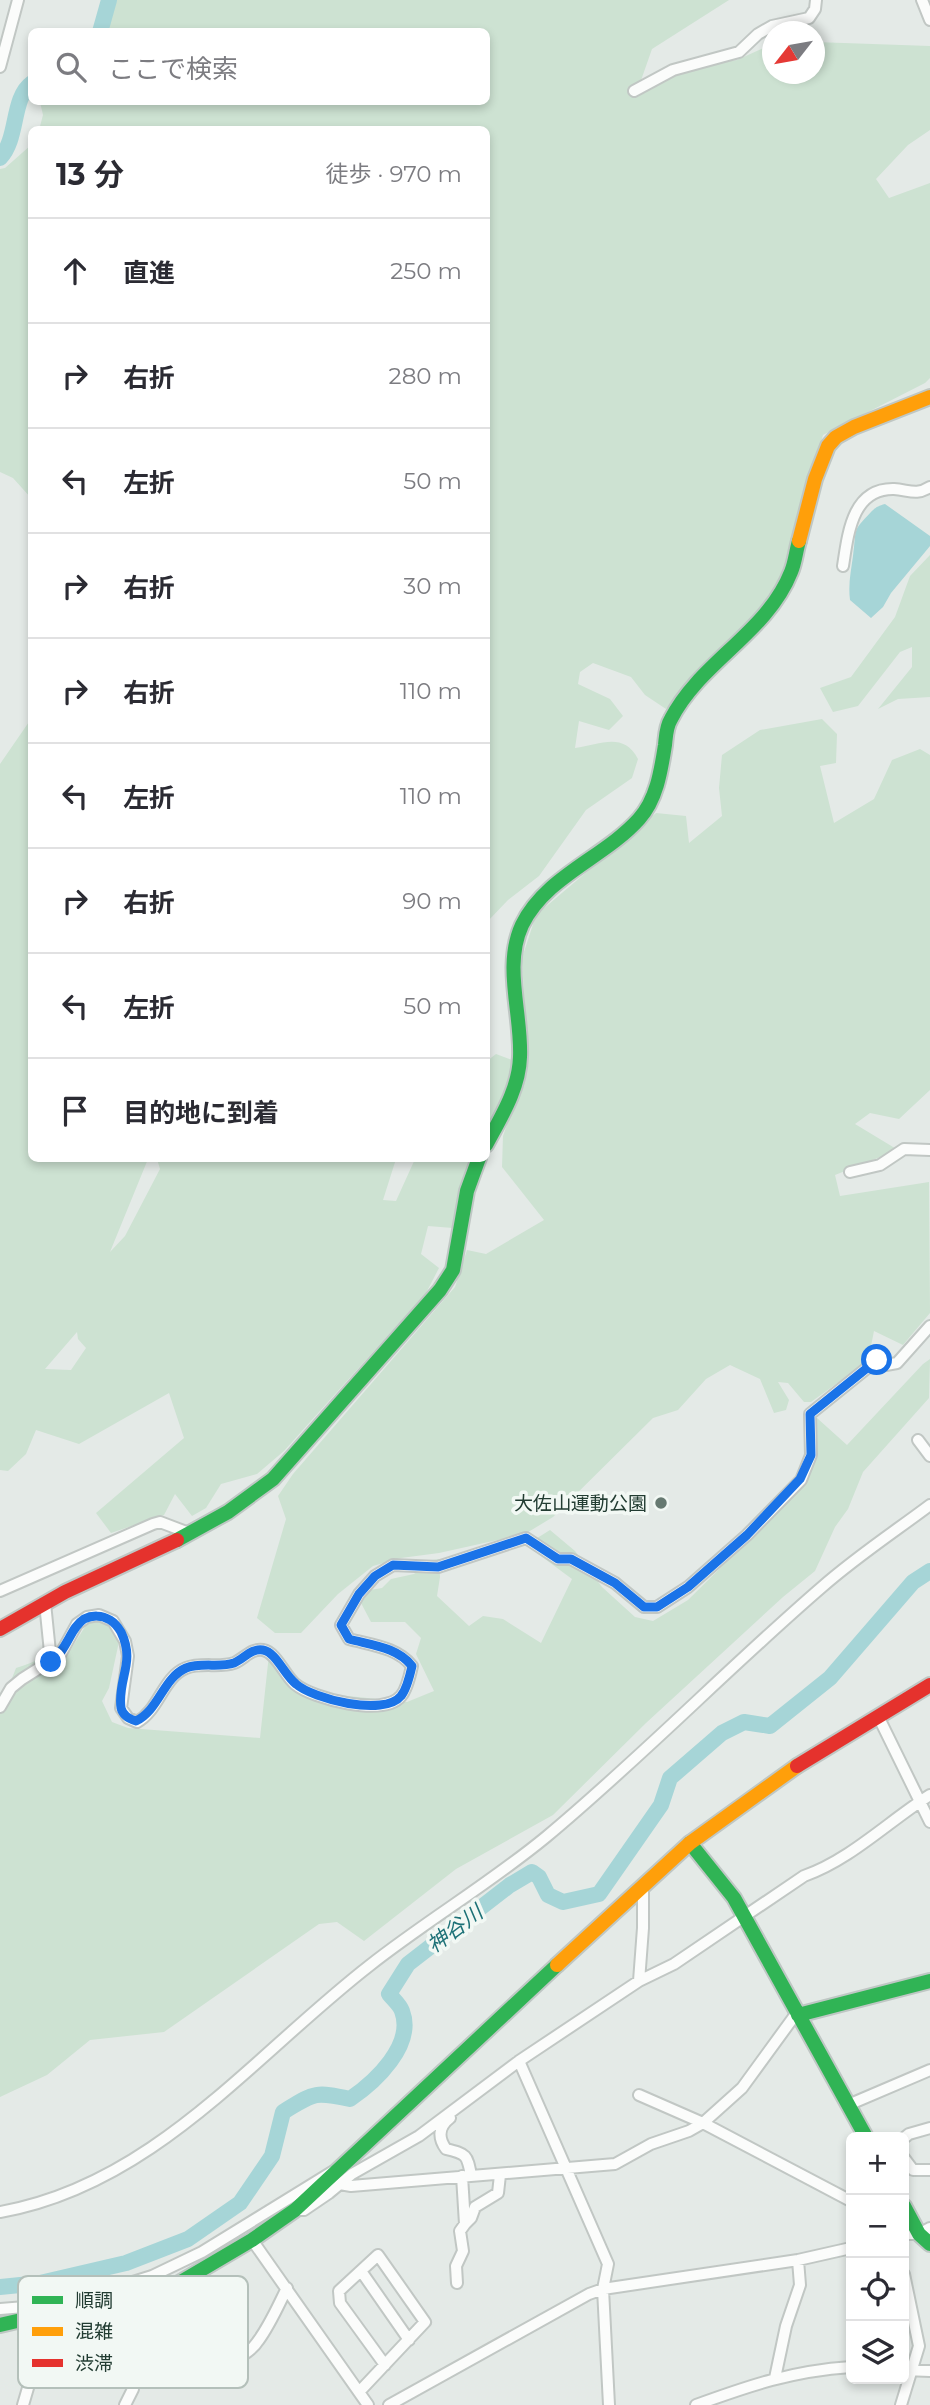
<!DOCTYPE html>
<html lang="ja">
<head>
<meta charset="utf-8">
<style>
  :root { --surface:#fff; --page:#f7f7f7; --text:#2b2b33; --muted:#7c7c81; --line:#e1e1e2 }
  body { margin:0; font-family:Montserrat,"Noto Sans JP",sans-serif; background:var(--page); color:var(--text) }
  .controls { position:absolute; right:21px; bottom:21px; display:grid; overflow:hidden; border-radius:10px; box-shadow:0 4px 10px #0003 }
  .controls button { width:63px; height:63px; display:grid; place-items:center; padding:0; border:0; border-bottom:2px solid var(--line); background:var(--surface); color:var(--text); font:35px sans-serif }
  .compass { position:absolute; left:762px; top:21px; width:63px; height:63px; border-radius:50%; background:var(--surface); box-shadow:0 4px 10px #0003; rotate:239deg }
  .stop { position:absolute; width:21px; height:21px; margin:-16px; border:5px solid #1a73e8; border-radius:50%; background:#fff }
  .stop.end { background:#1a73e8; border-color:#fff; box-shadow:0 2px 7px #0008 }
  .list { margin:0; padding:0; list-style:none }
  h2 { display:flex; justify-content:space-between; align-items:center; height:91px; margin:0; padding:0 28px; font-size:30px }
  h2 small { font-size:23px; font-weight:400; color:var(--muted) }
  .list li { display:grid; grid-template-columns:46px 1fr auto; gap:21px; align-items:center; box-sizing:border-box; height:105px; padding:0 28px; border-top:2px solid var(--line) }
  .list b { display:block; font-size:26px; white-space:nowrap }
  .list em { font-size:23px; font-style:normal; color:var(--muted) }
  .icon { flex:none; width:38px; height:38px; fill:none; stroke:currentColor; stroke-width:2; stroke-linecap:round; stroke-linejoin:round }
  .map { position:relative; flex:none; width:930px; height:2405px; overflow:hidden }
  .search { position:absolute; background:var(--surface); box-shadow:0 4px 10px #0003; left:28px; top:28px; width:462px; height:77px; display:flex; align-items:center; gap:18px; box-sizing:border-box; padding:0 24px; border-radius:10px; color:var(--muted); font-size:26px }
  .panel { position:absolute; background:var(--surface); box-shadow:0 4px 10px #0003; left:28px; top:126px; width:462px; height:1036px; border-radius:10px }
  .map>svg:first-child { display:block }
  .green { fill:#cde2d2; fill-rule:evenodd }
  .water { fill:#a6d5d7 }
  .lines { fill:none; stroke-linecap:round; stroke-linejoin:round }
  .river { stroke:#a6d5d7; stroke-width:16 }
  .street-casing { stroke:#c1c7c4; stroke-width:14 }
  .fast-casing { stroke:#bfc7c4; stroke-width:18 }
  .slow-casing { stroke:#bfc7c4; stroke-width:18 }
  .jam-casing { stroke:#bfc7c4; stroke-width:18 }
  .street { stroke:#fbfcfb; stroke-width:10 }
  .fast { stroke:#30b455; stroke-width:14 }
  .slow { stroke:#ff9f0a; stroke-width:14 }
  .jam { stroke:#e5322d; stroke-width:14 }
  .route { stroke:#1a73e8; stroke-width:9 }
  .poi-dot { fill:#667971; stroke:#f2f8f4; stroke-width:2.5 }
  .labels { text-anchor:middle; stroke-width:7; stroke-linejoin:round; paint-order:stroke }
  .poi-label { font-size:19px; fill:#223c32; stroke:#f2f8f4; text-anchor:end }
  .water-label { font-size:21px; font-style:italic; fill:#1d7177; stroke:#f2f8f4 }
  .key { fill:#f2f8f4; stroke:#b4c0ba; stroke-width:2 }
  .key-label { font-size:19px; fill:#223c32 }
</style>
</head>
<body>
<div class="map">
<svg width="930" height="2405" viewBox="0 0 930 2405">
  <rect width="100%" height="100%" fill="#e4eae7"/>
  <path class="green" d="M117,0H729L652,49L639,86L685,68L737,60L772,44V74H814L815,42L930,46V130L908,145L876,179L889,198L930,183V378L925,383L823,435L780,583L769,599L703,666L666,709L645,695L631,677L593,663L580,672L578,684L610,699L623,716L609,730L579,721L575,748C600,745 623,731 638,759L632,778L586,810L539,876L508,900L487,922L486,130H39L43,115L40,102H486V32L88,31L109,17Z
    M31,145V498L13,478L0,472V169L5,168Z
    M930,555V697L898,699L878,709L912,667V647L900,652L858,706L833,712L820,688L851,677L895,617L910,576Z
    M31,719L32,1158L148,1159L110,1252L125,1236L160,1169L157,1159H396L383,1200L396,1201L415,1159H469L453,1228L428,1226L421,1254L439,1268L426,1293L284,1451L257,1474L221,1484L206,1508L192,1516L175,1494L164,1515L111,1533L96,1513L184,1438L169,1393L79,1444L36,1430L26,1454L8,1471L0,1470V764ZM77,1332L78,1339L86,1348L71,1370L45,1369Z
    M822,719L837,734L836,763L820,766L834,823L874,799L892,760L920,749L930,755V1090L899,1119L870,1113L855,1124L898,1150L835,1175L840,1196L929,1182L930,1313L903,1345L874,1331L868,1361L811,1402H804L788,1383L778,1382L789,1400L786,1410L774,1413L760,1379L730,1365L706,1379L678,1410L653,1418L553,1517L525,1534L439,1553L401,1558L373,1566L338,1594L301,1633H275L257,1618L286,1519L278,1496L293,1474L455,1287L467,1250L486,1254L544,1220L502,1167L503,1136L522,1081L527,1051L522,958L536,915L656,813L686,816L689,843L722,816L719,788L722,755L760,730Z
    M496,1054L512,1060L509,1085L487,1127V1061Z
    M930,1359L929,1398L863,1472L848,1509L835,1527L815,1571L783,1597L646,1723L553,1815L456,1869L364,1941L337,1922L319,1924L164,2032L90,2040L47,2075L0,2097V1709L16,1668C35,1663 51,1652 71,1649L88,1622L104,1612L120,1637L109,1688L102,1701L112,1722L128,1728L260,1738L270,1645L294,1680L318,1693L407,1702L434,1691L416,1654L421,1638L405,1622H371L361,1603L370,1590L382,1588L391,1579L414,1574L432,1560L439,1559L440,1577L437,1596L469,1626L483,1616L503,1619L541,1643L572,1579L526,1545L550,1530L575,1551L602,1587L635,1617L653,1621L688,1600L804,1485L815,1460L814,1432L817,1418L847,1445L923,1364Z"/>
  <path class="water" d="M885,504L930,536V546L891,593L883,607L871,618L850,600C848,584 851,571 853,556C857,528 851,533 871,512C876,507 878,506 885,504Z"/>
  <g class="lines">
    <path class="river" d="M100,32L109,0
      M0,158C19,138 11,98 32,83
      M0,2287L40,2283L126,2263L188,2239L240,2203L272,2156L283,2112C314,2093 314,2091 350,2099C375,2082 415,2045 402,2011C400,2005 393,1999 389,1994L408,1964L510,1885L532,1872L539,1877L548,1895L563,1902L599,1894L661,1805L670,1778L722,1733L744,1722L770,1726L830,1678L913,1582L930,1571"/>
    <g class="street-casing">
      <path id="street" d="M922,0L930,20
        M0,67L18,0
        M634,91L673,70L739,52L758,34L772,26L809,18L815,9L816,0
        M843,566C848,534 852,488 894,489C909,490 916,496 930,487
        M850,1172L880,1165L904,1149L930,1150
        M918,1440L930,1456
        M0,1591L153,1524L160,1522L189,1533
        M45,1603L51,1662
        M0,1707L11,1688L22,1679L60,1655L77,1624L87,1617L99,1615L113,1621L125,1641L128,1656L121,1708L128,1718L137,1722C159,1710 163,1677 186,1668C201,1662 220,1668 234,1663C244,1659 251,1648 263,1650C276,1652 285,1676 295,1684C313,1699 384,1717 401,1696C407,1689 410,1675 412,1666C397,1647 371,1645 349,1639L341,1625L359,1594L375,1576L393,1565L438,1567L526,1538L558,1559H571L615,1583L644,1607H657L688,1587L747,1535L801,1480L811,1455L810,1414L877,1360L886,1365L897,1363L930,1326
        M878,1716L930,1822
        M639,1981L643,1928V1885
        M519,2061L608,2264L603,2289L609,2405
        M639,2095L703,2123L851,2201
        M848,2105L930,2070
        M450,2118C438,2127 438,2138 446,2149C467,2154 467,2155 471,2175
        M904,2138L909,2134L930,2128
        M904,2158L913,2170H930
        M340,2184L351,2186L615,2164L651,2144L689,2131L703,2123L742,2088L793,2018L798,2015
        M299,2210H304L329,2193L352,2174L419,2136L519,2061L639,1981L674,1964L804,1876C850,1860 889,1821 930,1795
        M0,2212C153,2185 252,2057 369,1966C426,1921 489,1884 546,1837C641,1758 728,1668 822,1587C856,1557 894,1532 930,1505
        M465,2224L471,2218L475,2207L498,2193L500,2175
        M904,2234H919L930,2228
        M252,2240L368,2405
        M361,2271L409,2340
        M457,2283L456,2266L463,2251L460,2231L465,2224L462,2176
        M0,2309L62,2304L152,2276L202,2252L332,2172
        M131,2352C167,2370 189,2382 228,2363C239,2358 252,2351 258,2341C270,2325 278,2306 287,2288
        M904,2370L930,2371
        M775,2378L786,2326L800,2285L798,2260
        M359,2392L425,2322L378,2255L339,2291L340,2303L385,2365
        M23,2405L30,2381V2318
        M125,2405L133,2389L128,2309
        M389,2405L589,2294L603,2289L798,2260L851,2248
        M696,2405C751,2385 792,2371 851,2367
        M901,2405L919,2346L904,2274"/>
    </g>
    <g class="fast-casing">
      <path id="fast" d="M486,1145C501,1117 519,1089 520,1057C522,1014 503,966 522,925C546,876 604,858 639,819C657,799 661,770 665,745C666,736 666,727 671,719C700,662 767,633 791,572C795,563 796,551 799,541
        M177,1540L228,1512L273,1479L440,1290L453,1270L467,1191L479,1158
        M690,1843L734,1898L866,2137
        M798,2015L930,1981
        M904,2206L919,2234L930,2244
        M0,2325L30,2318L140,2306L252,2240L295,2210L557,1965"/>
    </g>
    <g class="slow-casing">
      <path id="slow" d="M799,541L815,479L828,446L836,437L854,427L930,397
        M557,1965L690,1843L797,1766"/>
    </g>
    <g class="jam-casing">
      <path id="jam" d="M0,1629L65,1592L177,1540
        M797,1766L930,1685"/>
    </g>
    <use href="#street" class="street"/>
    <use href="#fast" class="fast"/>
    <use href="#slow" class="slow"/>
    <use href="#jam" class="jam"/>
  </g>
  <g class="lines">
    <path class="route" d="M51,1662C68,1649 70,1628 84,1619C92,1615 102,1615 110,1620C115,1623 118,1627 121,1632C136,1663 117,1679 121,1708C123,1716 129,1719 136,1721C159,1710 163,1678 186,1668C201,1662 220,1668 234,1663C244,1659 251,1648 263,1650C276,1652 285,1676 296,1684C313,1699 384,1717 401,1696C407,1689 410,1675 412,1666C397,1647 371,1645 349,1639L341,1625L359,1594L375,1576L393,1565L438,1567L526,1538L558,1559H571L615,1583L644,1607H657L688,1587L747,1535L800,1479L811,1455L810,1414L877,1360"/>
  </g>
  <circle class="poi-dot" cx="661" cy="1503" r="7"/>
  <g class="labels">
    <g class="poi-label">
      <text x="647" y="1510">大佐山運動公園</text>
    </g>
    <g class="water-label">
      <text transform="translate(455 1929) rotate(-37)" y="7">神谷川</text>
    </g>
  </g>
  <rect x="18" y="2276" width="230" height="112" rx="10" class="key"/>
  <rect x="32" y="2296" width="31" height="8" fill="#30b455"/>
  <rect x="32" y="2327" width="31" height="9" fill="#ff9f0a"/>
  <rect x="32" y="2359" width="31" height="8" fill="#e5322d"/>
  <g class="key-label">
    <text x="75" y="2307">順調</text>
    <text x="75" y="2338">混雑</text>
    <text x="75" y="2370">渋滞</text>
  </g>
</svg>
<div class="controls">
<button>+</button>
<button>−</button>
<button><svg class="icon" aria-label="locate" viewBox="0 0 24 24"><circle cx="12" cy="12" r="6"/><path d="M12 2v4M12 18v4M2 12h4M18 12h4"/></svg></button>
<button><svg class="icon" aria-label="layers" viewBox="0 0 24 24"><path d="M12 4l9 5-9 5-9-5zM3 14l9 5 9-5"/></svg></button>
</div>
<svg class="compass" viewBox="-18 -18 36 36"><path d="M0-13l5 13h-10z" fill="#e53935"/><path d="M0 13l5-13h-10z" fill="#7c7c81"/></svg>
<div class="stop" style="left:877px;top:1360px"></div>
<div class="stop end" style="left:51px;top:1662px"></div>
<div class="search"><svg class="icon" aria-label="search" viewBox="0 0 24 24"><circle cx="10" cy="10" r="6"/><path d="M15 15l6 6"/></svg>ここで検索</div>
<section class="panel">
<h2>13 分<small>徒歩 · 970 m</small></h2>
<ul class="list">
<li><svg class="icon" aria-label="ahead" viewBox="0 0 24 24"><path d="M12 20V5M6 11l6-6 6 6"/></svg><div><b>直進</b></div><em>250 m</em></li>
<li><svg class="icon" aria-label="right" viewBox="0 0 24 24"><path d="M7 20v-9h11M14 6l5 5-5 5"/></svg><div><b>右折</b></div><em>280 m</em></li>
<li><svg class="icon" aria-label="left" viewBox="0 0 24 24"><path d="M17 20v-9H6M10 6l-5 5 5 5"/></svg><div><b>左折</b></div><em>50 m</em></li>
<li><svg class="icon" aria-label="right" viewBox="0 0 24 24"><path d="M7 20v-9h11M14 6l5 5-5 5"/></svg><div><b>右折</b></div><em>30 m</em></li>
<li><svg class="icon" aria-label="right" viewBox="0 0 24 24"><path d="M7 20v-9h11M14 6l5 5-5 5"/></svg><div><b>右折</b></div><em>110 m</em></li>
<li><svg class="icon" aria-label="left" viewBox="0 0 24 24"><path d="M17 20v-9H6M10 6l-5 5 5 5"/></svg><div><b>左折</b></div><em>110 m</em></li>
<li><svg class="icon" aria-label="right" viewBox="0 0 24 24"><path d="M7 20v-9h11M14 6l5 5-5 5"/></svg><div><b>右折</b></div><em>90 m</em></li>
<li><svg class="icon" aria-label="left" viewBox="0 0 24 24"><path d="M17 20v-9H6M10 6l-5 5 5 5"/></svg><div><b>左折</b></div><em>50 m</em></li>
<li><svg class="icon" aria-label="arrive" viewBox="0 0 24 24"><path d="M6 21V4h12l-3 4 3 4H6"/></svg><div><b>目的地に到着</b></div></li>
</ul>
</section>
</div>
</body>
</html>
